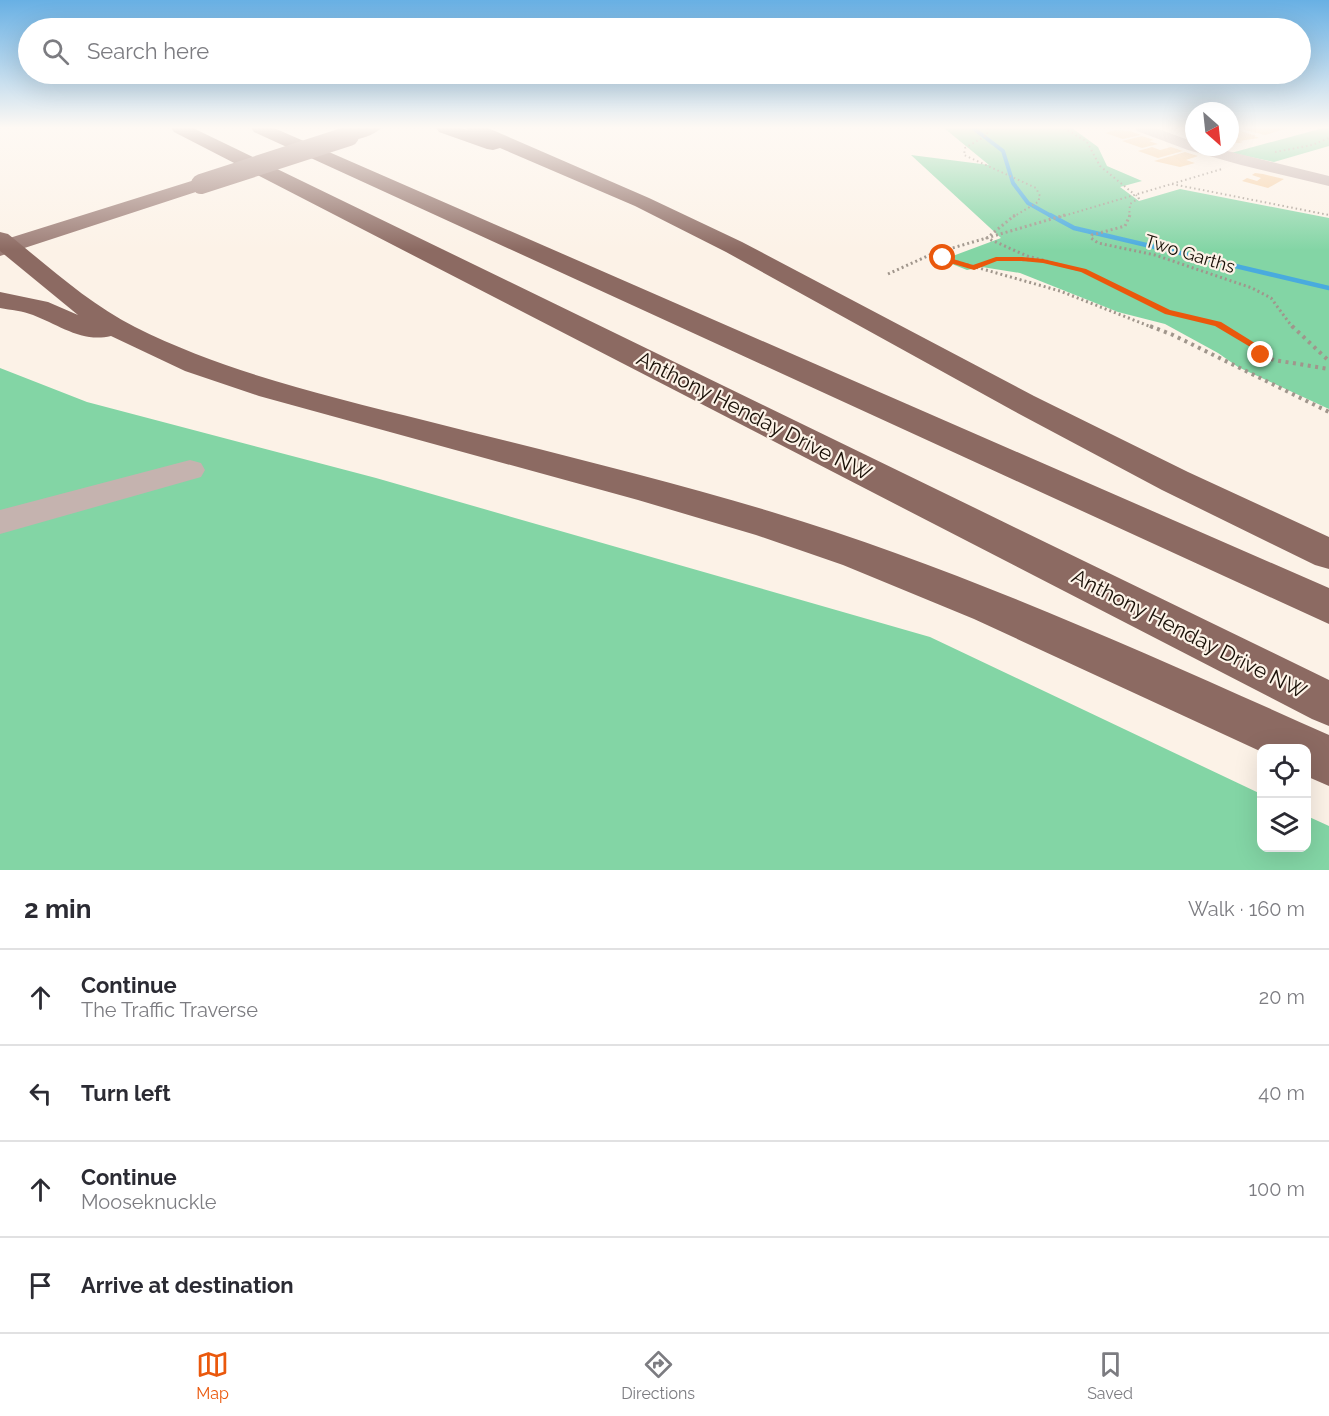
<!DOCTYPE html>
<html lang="en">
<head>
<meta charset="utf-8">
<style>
  :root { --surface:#fff; --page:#f2f2f3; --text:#2b2b33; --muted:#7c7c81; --line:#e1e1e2; --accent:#ea580c }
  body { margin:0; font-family:Raleway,sans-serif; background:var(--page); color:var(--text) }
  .controls { position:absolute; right:18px; bottom:18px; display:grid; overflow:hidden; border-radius:12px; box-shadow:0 6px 24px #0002 }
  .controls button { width:54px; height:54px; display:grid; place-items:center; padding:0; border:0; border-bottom:2px solid var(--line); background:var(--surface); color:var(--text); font:30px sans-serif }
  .compass { position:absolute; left:1185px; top:102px; width:54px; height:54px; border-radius:50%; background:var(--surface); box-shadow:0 6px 24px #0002; rotate:153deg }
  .stop { position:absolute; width:18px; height:18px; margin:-14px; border:4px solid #ea580c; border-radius:50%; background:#fff }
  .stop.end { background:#ea580c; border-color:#fff; box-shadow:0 2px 6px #0008 }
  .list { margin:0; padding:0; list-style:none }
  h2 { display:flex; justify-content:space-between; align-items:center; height:78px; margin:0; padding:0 24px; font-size:26px }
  h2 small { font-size:20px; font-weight:400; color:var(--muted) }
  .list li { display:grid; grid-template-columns:39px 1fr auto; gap:18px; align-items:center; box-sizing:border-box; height:96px; padding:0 24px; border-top:2px solid var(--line) }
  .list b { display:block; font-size:22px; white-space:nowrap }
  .list p { margin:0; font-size:20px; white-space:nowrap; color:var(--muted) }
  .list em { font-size:20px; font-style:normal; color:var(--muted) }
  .icon { flex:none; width:33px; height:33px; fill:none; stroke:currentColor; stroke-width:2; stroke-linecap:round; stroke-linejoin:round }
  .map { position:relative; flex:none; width:1329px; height:870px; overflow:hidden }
  .search { position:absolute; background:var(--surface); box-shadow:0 6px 24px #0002; left:18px; right:18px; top:18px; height:66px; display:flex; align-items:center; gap:15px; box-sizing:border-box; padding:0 21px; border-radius:33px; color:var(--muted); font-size:22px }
  .sheet { height:462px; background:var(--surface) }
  nav { display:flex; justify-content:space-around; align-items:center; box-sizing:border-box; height:84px; border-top:2px solid var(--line); background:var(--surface); font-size:16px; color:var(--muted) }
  nav a { display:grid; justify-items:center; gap:3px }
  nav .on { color:var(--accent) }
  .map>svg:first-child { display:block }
  .green { fill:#83d5a5 }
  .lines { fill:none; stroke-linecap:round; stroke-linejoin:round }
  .stream-far1 { stroke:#49abde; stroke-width:4 }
  .stream { stroke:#49abde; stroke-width:4.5 }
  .building { fill:#f5cfa4 }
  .path-far2 { stroke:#a0968c; stroke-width:2; stroke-dasharray:1.5 3; stroke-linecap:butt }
  .path-far1 { stroke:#a0968c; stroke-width:3; stroke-dasharray:2 3; stroke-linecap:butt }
  .path { stroke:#a0968c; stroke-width:4; stroke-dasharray:3 4.5; stroke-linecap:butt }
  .minor { fill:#c5b3af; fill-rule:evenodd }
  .major { fill:#9c7d76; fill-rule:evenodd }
  .highway { fill:#8c6a62; fill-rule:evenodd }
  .major-bridge { stroke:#9c7d76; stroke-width:20 }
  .route { fill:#ea580c }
  .labels { text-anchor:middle; stroke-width:4.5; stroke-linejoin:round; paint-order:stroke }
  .far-street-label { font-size:18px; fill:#180f06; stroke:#fcf2e7 }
  .street-label { font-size:21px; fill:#180f06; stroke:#fcf2e7 }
</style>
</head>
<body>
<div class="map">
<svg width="1329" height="870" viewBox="0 0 1329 870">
  <rect width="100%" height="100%" fill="#fcf2e7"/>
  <path class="green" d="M944,128H1072L1098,147L1107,166L1142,181L1120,187L1139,201L1180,189L1329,218V409L1238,367L1218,353L1165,324L1118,312L1020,273L982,267L967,270L942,260L1001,238L911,155L989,165Z
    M1323,128H1329V146L1274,162L1231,153Z
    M0,368L87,402L376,478L930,637L1261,794L1262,848H1306L1307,816L1329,826V870H0Z"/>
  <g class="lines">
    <path class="stream-far1" d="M973,128L1003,151L1013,183L1028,203L1053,217"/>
    <path class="stream" d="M1050,215L1074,228L1329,288"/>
  </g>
  <path class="building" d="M1230,128L1257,136H1254L1259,138L1239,141L1243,142L1239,143L1230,142V135L1240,137L1230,134Z
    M1238,128H1285V129L1265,135Z
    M1115,130L1130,131L1141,135L1123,139L1105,133Z
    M1142,136L1154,140L1149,141L1158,144L1142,148L1122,141Z
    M1152,147L1160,150L1171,147L1183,151L1158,158L1138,151Z
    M1185,152L1198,156L1186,160L1195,163L1180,167L1154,161Z
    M1255,173L1263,174L1284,179L1268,188L1242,181L1247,178L1257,181L1261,178L1252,175Z"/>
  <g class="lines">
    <path class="path-far2" d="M988,128L987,135L965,148L964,155L1036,188L1040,196L1038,202L1013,217
      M1064,128L1087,142L1100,166L1134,194
      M1275,152L1312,145L1329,138
      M1172,184L1329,215
      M1060,217L1222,169
      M1129,217L1130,204L1139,198L1136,195"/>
    <path class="path-far1" d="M1015,215L987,238L1027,256L1084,271L1167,312L1218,324L1224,328
      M1130,215L1125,226L1092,235L1091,238L1098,243L1155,255L1252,288L1271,298L1293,328
      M933,255L1060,291L1154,328
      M974,268L996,259L1034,260
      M888,274L932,254L1065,215"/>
    <path class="path" d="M1150,326L1173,335L1329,412
      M1222,326L1255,346L1261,355L1274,360L1329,369
      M1292,326L1329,361"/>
    <path class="minor" d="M1135,128H1156L1194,142V147H1211L1329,176V186L1241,165L1188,150L1137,131Z
      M190,460L201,463L205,470L201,477L0,534V510Z"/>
    <path class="major" d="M356,128H381C374,136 353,142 343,140L340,136L343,132Z
      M201,178L208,180L211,184L208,188L0,256V241Z"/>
    <path class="highway" d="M171,128H193L1329,680V726L1312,719L174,132Z
      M251,128H274L1329,588V624L254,132Z
      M436,128H461L468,130L466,128H488L649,198L742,242L1034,396L1188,472L1329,537V569L1315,565L1162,490L1012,410L726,252L635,206L500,148L493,150L487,149L439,132Z
      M0,232L8,234C49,267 88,303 135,327C227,373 327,396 427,421C542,450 658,478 772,512C964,570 1147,654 1329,735V786L1306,776V748H1262V752L974,619L843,565L756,535L638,500L259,396L185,371L111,336C82,343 59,325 33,315C23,311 11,310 0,308V292L48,302L78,315L0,251Z"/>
    <path class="major-bridge" d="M201,184L349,136"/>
  </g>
  <linearGradient id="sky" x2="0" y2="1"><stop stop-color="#68b0e4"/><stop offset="0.51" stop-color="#fef9f4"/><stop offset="1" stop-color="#fef9f4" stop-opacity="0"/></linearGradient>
  <rect width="1329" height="250" fill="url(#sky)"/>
  <path class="route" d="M943,256L973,265L996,257H1022L1043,259L1086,269L1170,310L1221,322L1258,345L1266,355L1258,357L1252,348L1215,326L1165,314L1081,272L1043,263L1022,261H997L974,270L940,260Z"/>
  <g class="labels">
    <g class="far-street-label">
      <text transform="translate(1190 254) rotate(17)" y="6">Two Garths</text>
    </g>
    <g class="street-label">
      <text transform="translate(754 416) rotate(27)" y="7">Anthony Henday Drive NW</text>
      <text transform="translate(1189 634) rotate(27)" y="7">Anthony Henday Drive NW</text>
    </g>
  </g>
</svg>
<div class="controls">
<button><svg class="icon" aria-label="locate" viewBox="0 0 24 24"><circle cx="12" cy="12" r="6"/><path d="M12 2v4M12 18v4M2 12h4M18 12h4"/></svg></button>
<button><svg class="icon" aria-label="layers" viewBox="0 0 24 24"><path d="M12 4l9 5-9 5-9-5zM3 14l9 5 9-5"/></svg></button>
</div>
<svg class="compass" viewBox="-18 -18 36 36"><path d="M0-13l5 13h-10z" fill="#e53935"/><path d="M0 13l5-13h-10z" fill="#7c7c81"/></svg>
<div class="stop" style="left:943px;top:258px"></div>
<div class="stop end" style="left:1261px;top:355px"></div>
<div class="search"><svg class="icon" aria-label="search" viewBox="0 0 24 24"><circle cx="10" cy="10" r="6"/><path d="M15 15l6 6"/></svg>Search here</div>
</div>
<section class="sheet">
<h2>2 min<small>Walk · 160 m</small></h2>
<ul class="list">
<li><svg class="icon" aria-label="ahead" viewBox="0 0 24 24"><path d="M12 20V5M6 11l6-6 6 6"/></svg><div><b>Continue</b><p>The Traffic Traverse</p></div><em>20 m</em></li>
<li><svg class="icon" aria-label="left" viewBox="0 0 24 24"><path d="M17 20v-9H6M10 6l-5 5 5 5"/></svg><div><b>Turn left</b></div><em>40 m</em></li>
<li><svg class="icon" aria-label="ahead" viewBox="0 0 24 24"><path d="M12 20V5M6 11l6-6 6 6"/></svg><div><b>Continue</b><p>Mooseknuckle</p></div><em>100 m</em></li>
<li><svg class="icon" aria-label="arrive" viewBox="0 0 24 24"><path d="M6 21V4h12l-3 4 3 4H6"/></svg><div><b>Arrive at destination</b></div></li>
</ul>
</section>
<nav>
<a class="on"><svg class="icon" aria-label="map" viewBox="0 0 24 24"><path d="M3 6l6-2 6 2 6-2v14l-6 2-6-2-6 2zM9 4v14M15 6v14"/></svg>Map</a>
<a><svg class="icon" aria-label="directions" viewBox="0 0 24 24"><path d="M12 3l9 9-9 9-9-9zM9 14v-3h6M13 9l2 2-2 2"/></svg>Directions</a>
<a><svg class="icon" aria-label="saved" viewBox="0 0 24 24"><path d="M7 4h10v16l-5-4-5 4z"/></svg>Saved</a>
</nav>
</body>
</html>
